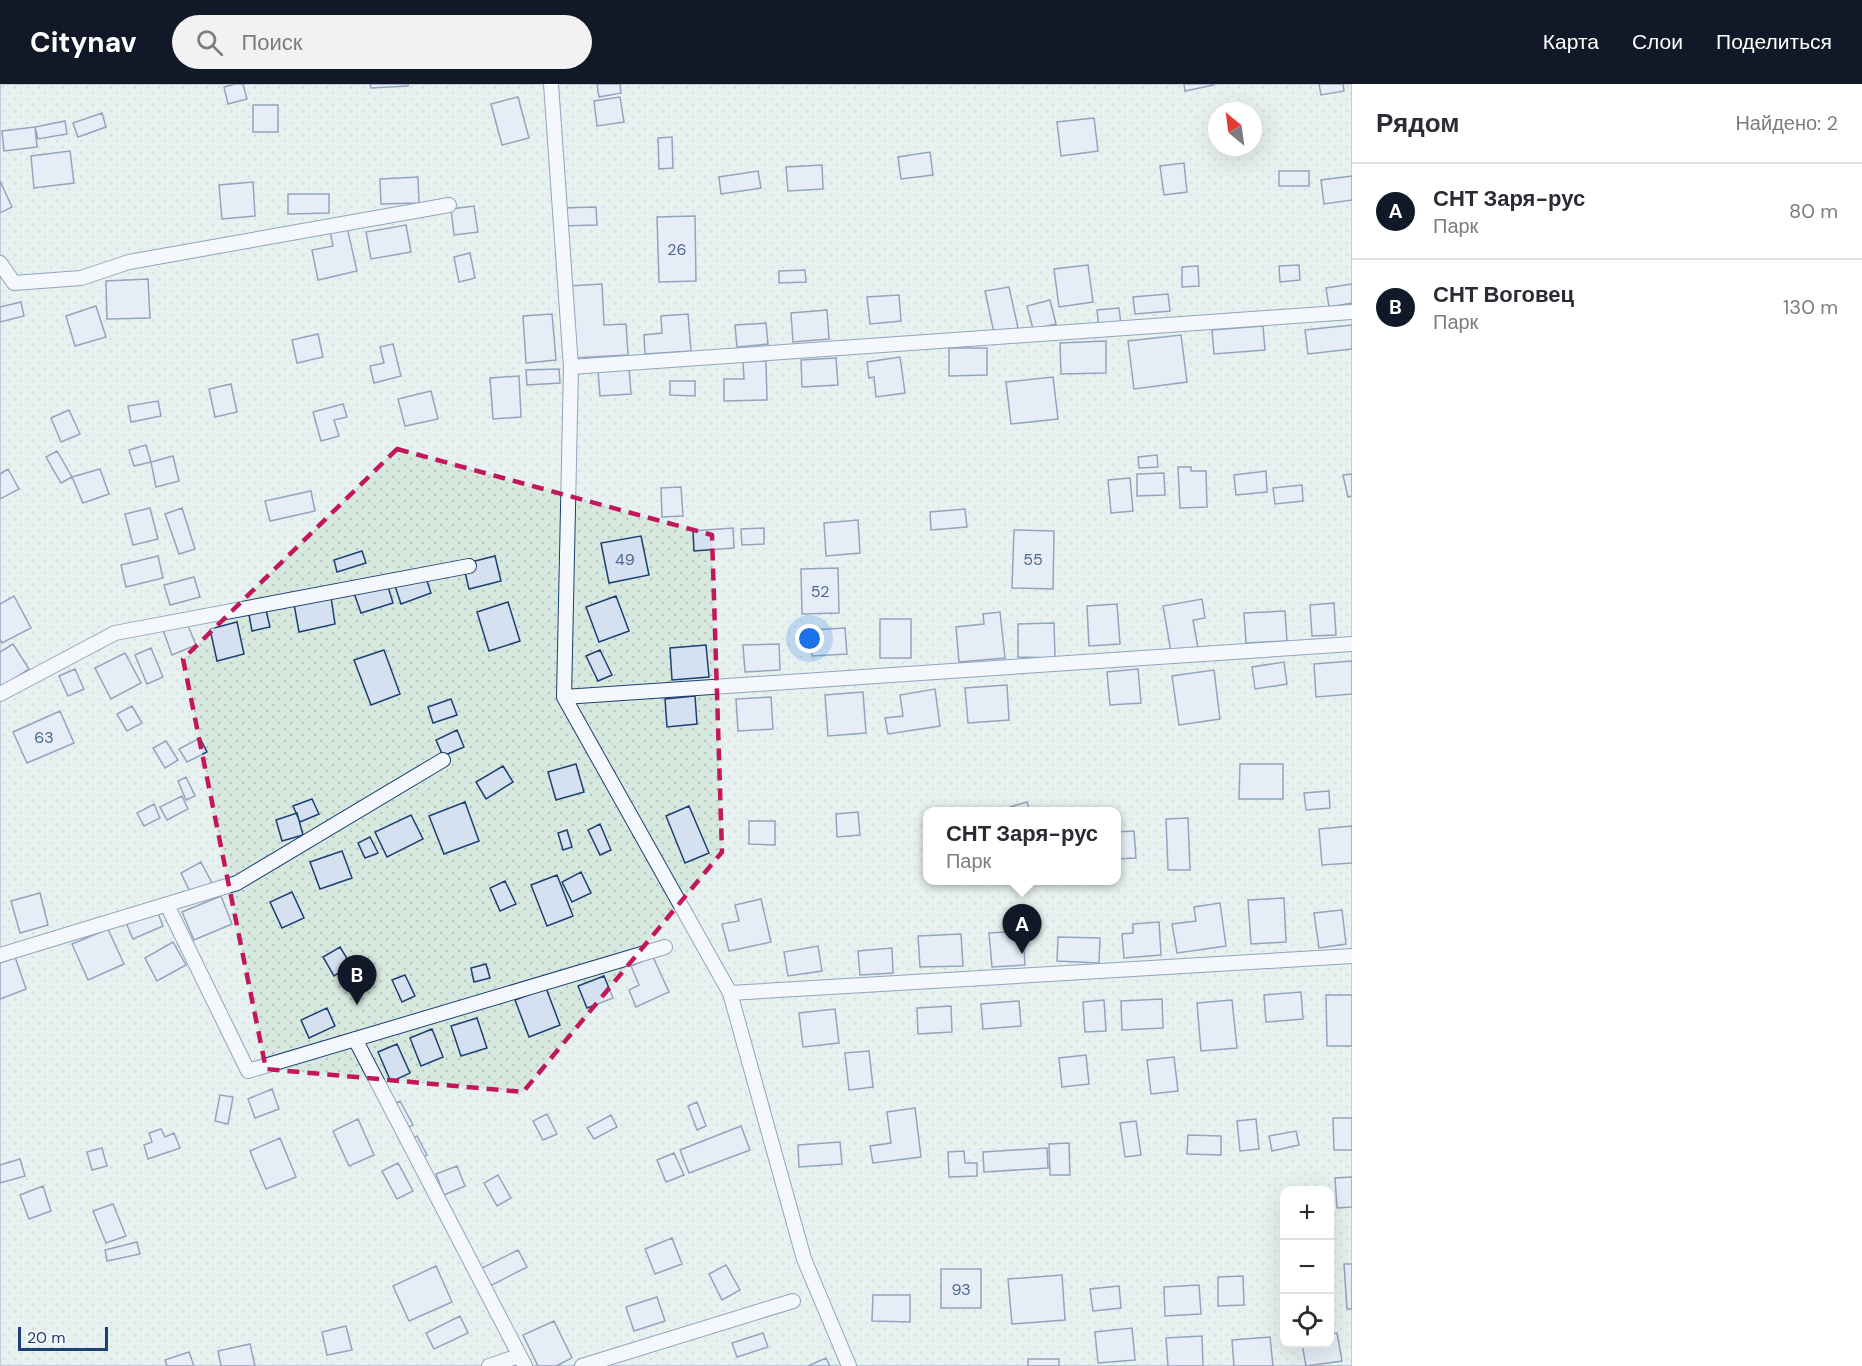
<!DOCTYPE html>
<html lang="ru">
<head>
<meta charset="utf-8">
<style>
  :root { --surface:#fff; --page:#f2f2f3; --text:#2b2b33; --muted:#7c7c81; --line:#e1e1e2; --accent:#111827 }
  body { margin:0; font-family:"DM Sans",sans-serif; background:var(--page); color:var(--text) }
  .controls { position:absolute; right:18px; bottom:18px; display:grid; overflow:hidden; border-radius:12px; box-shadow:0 6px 24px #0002 }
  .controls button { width:54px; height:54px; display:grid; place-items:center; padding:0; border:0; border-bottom:2px solid var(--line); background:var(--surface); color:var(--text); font:30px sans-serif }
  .compass { position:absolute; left:1208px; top:18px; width:54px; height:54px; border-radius:50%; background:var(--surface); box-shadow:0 6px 24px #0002; rotate:331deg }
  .scale { position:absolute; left:18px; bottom:15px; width:90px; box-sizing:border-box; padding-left:6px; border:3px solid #1d3f73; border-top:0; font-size:16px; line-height:21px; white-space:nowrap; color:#1d3f73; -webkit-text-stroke:4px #f4f7fb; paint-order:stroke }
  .you { position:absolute; left:810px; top:555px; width:21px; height:21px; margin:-15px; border:4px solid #fff; border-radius:50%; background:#1a73e8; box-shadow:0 0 0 9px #1a73e833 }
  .badge { display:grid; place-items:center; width:39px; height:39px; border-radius:50%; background:var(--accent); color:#fff; font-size:20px; font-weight:700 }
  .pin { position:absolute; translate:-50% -50px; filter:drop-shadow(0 2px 3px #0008) }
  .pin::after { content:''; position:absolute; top:32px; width:21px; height:18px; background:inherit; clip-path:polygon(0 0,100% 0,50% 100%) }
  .popup { position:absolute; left:923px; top:723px; width:198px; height:78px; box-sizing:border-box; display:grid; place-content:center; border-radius:12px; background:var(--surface); filter:drop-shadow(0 2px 4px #0005); font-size:20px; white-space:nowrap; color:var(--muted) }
  .popup b { font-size:22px; color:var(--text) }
  .popup::after { content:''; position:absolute; left:50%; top:100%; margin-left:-12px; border:12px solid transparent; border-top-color:var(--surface) }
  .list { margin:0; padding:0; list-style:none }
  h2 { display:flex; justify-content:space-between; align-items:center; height:78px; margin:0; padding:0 24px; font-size:26px }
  h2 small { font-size:20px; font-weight:400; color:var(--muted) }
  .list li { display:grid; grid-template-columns:39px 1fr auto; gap:18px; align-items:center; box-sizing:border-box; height:96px; padding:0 24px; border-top:2px solid var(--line) }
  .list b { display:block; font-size:22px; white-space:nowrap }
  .list p { margin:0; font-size:20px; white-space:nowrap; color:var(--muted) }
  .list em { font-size:20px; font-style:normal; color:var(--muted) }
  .icon { flex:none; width:33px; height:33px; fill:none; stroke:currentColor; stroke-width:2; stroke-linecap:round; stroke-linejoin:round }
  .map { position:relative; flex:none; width:1352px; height:1282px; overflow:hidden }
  header { display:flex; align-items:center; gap:36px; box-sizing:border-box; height:84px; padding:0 30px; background:var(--accent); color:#fff }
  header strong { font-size:28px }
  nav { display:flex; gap:33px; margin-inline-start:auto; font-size:21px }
  .search { width:420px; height:54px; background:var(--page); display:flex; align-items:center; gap:15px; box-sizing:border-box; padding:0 21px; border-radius:33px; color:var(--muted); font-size:22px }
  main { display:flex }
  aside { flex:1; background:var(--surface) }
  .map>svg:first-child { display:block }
  .green { fill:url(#green-dots); stroke:#687fa3; stroke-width:1.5; fill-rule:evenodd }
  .building { fill:#d5e0f0; stroke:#1d3f73; stroke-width:1.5 }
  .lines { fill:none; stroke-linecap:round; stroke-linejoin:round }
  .service-casing { stroke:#1d3f73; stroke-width:16 }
  .service { stroke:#f4f7fb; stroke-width:14 }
  .marked { fill:none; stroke:#c2185b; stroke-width:4.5; stroke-dasharray:12 8; stroke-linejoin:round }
  .labels { text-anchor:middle; stroke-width:4.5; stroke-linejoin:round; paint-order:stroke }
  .number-label { font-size:16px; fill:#4b6792 }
</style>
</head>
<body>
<header>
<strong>Citynav</strong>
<div class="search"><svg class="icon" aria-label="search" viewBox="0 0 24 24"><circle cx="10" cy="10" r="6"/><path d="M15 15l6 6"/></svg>Поиск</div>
<nav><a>Карта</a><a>Слои</a><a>Поделиться</a></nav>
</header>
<main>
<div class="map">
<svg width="1352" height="1282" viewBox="0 0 1352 1282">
  <defs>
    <pattern id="green-dots" width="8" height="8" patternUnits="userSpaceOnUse" patternTransform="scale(1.5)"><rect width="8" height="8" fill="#d7e8df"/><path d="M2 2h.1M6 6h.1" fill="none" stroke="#b8c8c3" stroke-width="1.8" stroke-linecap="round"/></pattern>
  </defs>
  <rect width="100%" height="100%" fill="#f4f7fb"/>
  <path class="green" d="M0,0H1352V1282H0ZM1217,27H1253V63H1217ZM928,728H1116V796H928ZM1284,1106H1330V1260H1284Z"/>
  <path class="building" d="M235,0H243L247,15L228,20L224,3Z
    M370,0H408V2L371,4Z
    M597,0H620L621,9L599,13Z
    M1184,0H1214V1L1185,7Z
    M1319,0H1343L1344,7L1321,11Z
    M518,13L529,54L502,61L491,20Z
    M620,13L624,38L597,42L594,17Z
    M253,21H278V48H253Z
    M102,29L106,43L78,53L73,39Z
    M1094,34L1098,67L1061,72L1057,38Z
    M65,37L67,50L38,55L35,43Z
    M35,43L37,63L4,67L2,47Z
    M672,53L673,84L659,85L658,54Z
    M70,67L74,99L34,104L31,72Z
    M930,68L933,91L901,95L898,73Z
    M1184,79L1187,108L1164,111L1160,82Z
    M822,81L823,105L788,107L786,83Z
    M758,87L761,104L721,110L719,93Z
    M1279,87H1309V102H1279Z
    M1352,92V116L1324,120L1321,96Z
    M418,93L419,119L381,120L380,95Z
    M0,97L12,123L0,129Z
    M253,98L255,132L222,135L219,101Z
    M288,110H329V129L288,130Z
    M474,122L478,148L454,151L451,125Z
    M596,123L597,141L561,142V124Z
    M695,132L696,197L659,198L657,133Z
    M346,139L357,187L318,196L312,166L333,162L329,142Z
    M406,141L411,168L371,175L366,148Z
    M470,169L475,194L459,198L454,173Z
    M1088,181L1093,218L1059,223L1054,185Z
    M1299,181L1300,196L1280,198L1279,182Z
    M1198,182L1199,202L1182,203V183Z
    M805,186L806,198L779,199V187Z
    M148,195L150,234L107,235L106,197Z
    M602,200L604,241L626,240L628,271L573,274L569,202Z
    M1352,200V219L1329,223L1326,204Z
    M1009,203L1018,244L994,249L985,207Z
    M1168,210L1170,227L1135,230L1133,213Z
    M899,211L901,237L870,240L867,213Z
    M1050,216L1056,240L1033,245L1027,222Z
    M21,218L24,232L0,238V223Z
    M96,222L106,253L75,262L66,232Z
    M1119,224L1121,241L1099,244L1097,226Z
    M827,226L829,255L793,258L791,229Z
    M552,230L556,276L526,279L523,232Z
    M688,230L691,267L645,270L644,251L662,249L661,232Z
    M766,239L768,260L737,263L735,241Z
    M1352,241V265L1308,270L1305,246Z
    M1263,242L1265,266L1214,270L1212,246Z
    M318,250L323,273L297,279L292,256Z
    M1181,251L1187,298L1134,305L1128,257Z
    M1106,257V289L1061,290L1060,259Z
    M393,260L401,292L374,299L370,282L384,279L380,263Z
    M949,264H987V291L949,292Z
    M900,273L905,309L876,313L874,293L869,294L867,278Z
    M836,274L838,301L802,303L801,276Z
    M766,277L767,316L724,317V295H744L743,278Z
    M629,284L631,310L600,312L598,287Z
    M559,285L560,299L527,301L526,286Z
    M519,292L521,333L493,335L490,294Z
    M1053,293L1058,335L1011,340L1006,298Z
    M670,297H695V312L670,311Z
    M231,300L237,328L215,333L209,305Z
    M431,307L438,335L405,342L398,315Z
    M158,317L161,332L131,338L128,322Z
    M343,320L347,333L334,336L339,352L321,357L313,328Z
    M69,326L80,350L61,358L51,334Z
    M146,361L151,378L134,382L129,366Z
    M57,367L72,393L61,399L46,373Z
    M1157,371L1158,383L1139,384L1138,373Z
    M173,372L179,397L156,403L151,378Z
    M1178,383H1191V387H1206L1207,423L1180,424Z
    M8,385L19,405L0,415V390Z
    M100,385L109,410L83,419L72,393Z
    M1266,387L1267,408L1236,411L1234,391Z
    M1164,389L1165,411L1137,412V390Z
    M1352,390V412L1348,413L1343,391Z
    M1130,394L1133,427L1111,429L1108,396Z
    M1302,401L1303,417L1275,420L1273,404Z
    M681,403L683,432L662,433L661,404Z
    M311,407L315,427L270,437L265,417Z
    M150,424L158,455L133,461L125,430Z
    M182,424L195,465L179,470L165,430Z
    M965,425L967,443L931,446L930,428Z
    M858,436L860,469L826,472L824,439Z
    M733,444L734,464L694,467L693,447Z
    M764,444V460L742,461L741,445Z
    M1014,446L1054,447L1053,505L1012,504Z
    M641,452L649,491L609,499L601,459Z
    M362,467L366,479L337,488L334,476Z
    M158,472L163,494L126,503L121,481Z
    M495,472L501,497L469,505L463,480Z
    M838,484L839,529L802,530L801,485Z
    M424,488L431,509L401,520L394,499Z
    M194,493L200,513L170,521L164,501Z
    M387,499L393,519L361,529L354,509Z
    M14,512L31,544L2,559L0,555V520Z
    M616,512L629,547L599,558L586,523Z
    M331,513L335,540L299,548L294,520Z
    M1202,515L1205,534L1193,536L1198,564L1171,568L1163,522Z
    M508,518L520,557L489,567L477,528Z
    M1334,519L1336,551L1312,552L1310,521Z
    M1117,520L1120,560L1089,562L1087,522Z
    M266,526L270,543L252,547L249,531Z
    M1285,527L1287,557L1246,559L1244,529Z
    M1000,528L1005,574L959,578L956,543L984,540L983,530Z
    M880,535H911V574H880Z
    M186,537L196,561L172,571L163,546Z
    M237,538L244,570L217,577L210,545Z
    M1054,539L1055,574L1018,573V540Z
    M845,544L847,570L812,572L811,546Z
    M13,560L29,585L0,604V568Z
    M779,560L780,586L745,588L743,561Z
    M706,561L709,593L672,596L670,564Z
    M151,564L163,593L147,600L135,571Z
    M384,566L400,610L371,621L354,576Z
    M600,566L612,591L598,597L586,572Z
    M125,569L141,599L111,615L95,584Z
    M1352,577V610L1316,613L1314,580Z
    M1284,578L1287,600L1255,605L1252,583Z
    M75,585L84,605L68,612L59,592Z
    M1138,585L1141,619L1110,621L1107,588Z
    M1214,586L1220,635L1179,641L1172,592Z
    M1007,601L1009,636L968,639L965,604Z
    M935,605L940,642L888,650L885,634L903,632L900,611Z
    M863,608L866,649L828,652L825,611Z
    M695,612L697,640L667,643L665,615Z
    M771,613L773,645L738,647L736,615Z
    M451,615L457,631L433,639L428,623Z
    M132,622L142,639L127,647L117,630Z
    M60,627L74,659L27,679L13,648Z
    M457,646L464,663L443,672L436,656Z
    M200,654L207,668L187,678L179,665Z
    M166,657L178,676L165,684L153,664Z
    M576,680L584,708L556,716L548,688Z
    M1240,680H1283V715H1239Z
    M503,682L513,698L486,715L476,698Z
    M186,693L195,712L186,716L178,697Z
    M1329,707L1330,724L1306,726L1304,709Z
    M182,712L188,725L167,736L160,723Z
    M312,715L319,730L300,738L293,722Z
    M465,718L479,757L444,770L429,732Z
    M1027,718L1030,728H1012L1010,723Z
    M154,720L160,734L144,742L137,729Z
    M689,722L709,769L685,779L666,732Z
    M858,728L860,751L837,753L836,730Z
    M297,729L303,751L282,757L276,736Z
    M411,731L423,755L387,773L375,748Z
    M1188,734L1190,786H1168L1166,735Z
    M749,737H775V761L749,760Z
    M600,740L611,766L600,771L588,746Z
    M1352,742V779L1322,781L1319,745Z
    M567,746L572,763L563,766L558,749Z
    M1134,747L1136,774L1116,775V748Z
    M370,753L378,769L365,774L358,759Z
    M342,767L352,794L320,805L310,778Z
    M201,778L214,803L193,814L181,789Z
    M581,788L591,809L572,818L562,798Z
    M557,791L573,832L547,842L531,801Z
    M505,797L516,820L500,827L490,804Z
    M292,808L304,834L282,844L270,818Z
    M40,809L48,841L20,849L11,817Z
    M221,812L232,840L194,856L182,828Z
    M1284,814L1286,858L1251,860L1248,816Z
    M761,815L771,858L729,867L722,840L739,837L735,821Z
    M154,819L163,842L133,855L123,832Z
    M1220,819L1226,862L1177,869L1172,840L1196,837L1194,823Z
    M1342,826L1346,860L1319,864L1314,829Z
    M1159,838L1161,871L1124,874L1122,850L1133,849V840Z
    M108,845L124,880L88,896L72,860Z
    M1023,847L1025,881L992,883L989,849Z
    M961,850L963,882L920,883L918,852Z
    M1058,853L1100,854L1099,879L1057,877Z
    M173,858L186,881L157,897L145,874Z
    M818,862L822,887L788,892L784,868Z
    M340,863L351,881L334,892L323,873Z
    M892,864L893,889L860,891L858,867Z
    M15,873L26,905L0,915V879Z
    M653,873L669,908L636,923L629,906L639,901L631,882Z
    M486,880L490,894L474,898L471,884Z
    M405,891L415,912L402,918L392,896Z
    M604,892L613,914L587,924L578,902Z
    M546,904L560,941L529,953L515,916Z
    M1301,908L1303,935L1266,938L1264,911Z
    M1326,911H1352V962H1327Z
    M1162,915L1163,944L1122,946L1121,917Z
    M1104,916L1106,947L1085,948L1083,918Z
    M1232,916L1237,964L1201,967L1197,919Z
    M1019,917L1021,942L983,945L981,920Z
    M951,922L952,948L918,950L917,924Z
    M327,924L335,942L309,954L301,936Z
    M835,925L839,959L803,963L799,929Z
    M477,934L487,964L461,972L451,942Z
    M432,945L443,973L421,982L410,954Z
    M397,960L410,989L391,998L378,968Z
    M869,967L873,1003L849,1006L845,969Z
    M1086,971L1089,1000L1062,1003L1059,974Z
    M1174,973L1178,1007L1151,1010L1147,976Z
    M272,1005L279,1025L255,1034L248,1015Z
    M220,1011L233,1013L228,1040L215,1037Z
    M400,1017L413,1041L399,1048L386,1024Z
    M697,1018L706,1042L697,1046L688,1022Z
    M915,1024L921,1073L873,1079L870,1062L891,1059L887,1028Z
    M547,1030L557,1050L543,1056L533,1037Z
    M611,1031L617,1043L594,1055L587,1044Z
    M1333,1034H1352V1066H1334Z
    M358,1035L374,1071L349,1082L333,1047Z
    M1256,1035L1259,1065L1240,1067L1237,1037Z
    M1136,1037L1141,1071L1125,1073L1120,1039Z
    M741,1042L750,1066L689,1089L680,1066Z
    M161,1045L165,1053L174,1049L180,1064L148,1075L144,1061L152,1058L149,1049Z
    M1296,1047L1299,1061L1272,1067L1269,1052Z
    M1188,1051L1221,1052V1071L1187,1070Z
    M417,1052L427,1071L416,1077L405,1058Z
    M280,1054L296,1093L266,1105L250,1067Z
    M840,1058L842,1080L799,1083L798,1061Z
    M1069,1059L1070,1091H1050L1049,1060Z
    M102,1064L107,1082L92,1086L87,1068Z
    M1047,1064L1048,1084L984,1088L983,1068Z
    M964,1067L965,1079H977V1092L949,1093L948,1068Z
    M674,1069L684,1091L666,1098L657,1076Z
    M20,1075L25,1092L0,1099V1081Z
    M398,1079L413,1107L397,1115L382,1087Z
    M457,1082L465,1102L444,1111L436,1090Z
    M498,1091L511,1114L497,1122L484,1099Z
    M1352,1093V1123L1337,1124L1335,1094Z
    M43,1102L51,1127L29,1135L20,1111Z
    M113,1120L126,1152L106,1159L93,1127Z
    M672,1154L682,1180L655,1190L645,1165Z
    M137,1158L140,1170L107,1177L105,1166Z
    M518,1166L527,1183L488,1203L480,1185Z
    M1344,1180H1352V1225H1347Z
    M726,1181L740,1206L722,1216L709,1190Z
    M436,1182L452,1218L409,1237L393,1202Z
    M941,1185H981V1224H941Z
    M1062,1191L1065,1236L1012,1240L1008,1195Z
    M1243,1192L1244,1221L1218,1222V1193Z
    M1199,1201L1201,1230L1165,1232L1164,1203Z
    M1119,1202L1121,1224L1093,1227L1090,1205Z
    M873,1211H910V1238L872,1237Z
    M657,1213L665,1237L634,1247L626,1223Z
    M460,1232L468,1249L434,1265L426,1249Z
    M554,1237L572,1274L556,1282H538L523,1251Z
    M346,1242L352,1266L327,1271L322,1248Z
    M1132,1244L1135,1276L1098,1279L1095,1248Z
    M763,1249L768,1263L737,1273L732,1259Z
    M1337,1249L1342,1277L1306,1282L1302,1260H1330V1250Z
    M1202,1252L1203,1282H1168L1166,1254Z
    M1270,1253L1273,1282H1234L1232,1256Z
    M250,1260L255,1282H221L218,1267Z
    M189,1268L194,1282H167L165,1276Z
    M826,1274L830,1282H808Z
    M1028,1275H1059V1282H1028Z"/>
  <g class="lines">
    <g class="service-casing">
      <path id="service" d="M551,0L571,283
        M0,179L14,199L81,194L129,178L449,121
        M0,610L115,549L469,482
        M564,613L1352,560
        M167,821L248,987L665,863
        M0,871L237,799L443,676
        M730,909L564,613L571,283L1352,228
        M355,955L525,1282
        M489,1282L516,1273
        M582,1282L793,1217
        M849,1282L804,1175L730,909L1352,872"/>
    </g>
    <use href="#service" class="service"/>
  </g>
  <path d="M0 0H1352V1282H0ZM397,365L712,451L722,768L523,1008L266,985L183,575Z" fill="#f4f7fb" fill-opacity=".55" fill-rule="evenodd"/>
  <path class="marked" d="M397,365L712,451L722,768L523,1008L266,985L183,575Z"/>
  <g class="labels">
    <g class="number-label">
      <text x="677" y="171">26</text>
      <text x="625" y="481">49</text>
      <text x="1033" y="481">55</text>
      <text x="820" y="513">52</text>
      <text x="44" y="659">63</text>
      <text x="961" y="1211">93</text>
    </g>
  </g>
</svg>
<div class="controls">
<button>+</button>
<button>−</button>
<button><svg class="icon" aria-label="locate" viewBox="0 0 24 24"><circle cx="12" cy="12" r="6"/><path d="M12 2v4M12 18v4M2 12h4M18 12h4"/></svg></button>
</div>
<svg class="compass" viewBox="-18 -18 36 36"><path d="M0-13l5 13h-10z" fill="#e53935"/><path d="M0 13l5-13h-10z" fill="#7c7c81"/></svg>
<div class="scale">20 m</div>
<div class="you"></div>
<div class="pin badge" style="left:1022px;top:870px">A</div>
<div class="popup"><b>СНТ Заря-рус</b>Парк</div>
<div class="pin badge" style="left:357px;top:921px">B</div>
</div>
<aside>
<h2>Рядом<small>Найдено: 2</small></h2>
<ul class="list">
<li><span class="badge">A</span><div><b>СНТ Заря-рус</b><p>Парк</p></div><em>80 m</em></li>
<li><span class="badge">B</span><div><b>СНТ Воговец</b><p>Парк</p></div><em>130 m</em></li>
</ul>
</aside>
</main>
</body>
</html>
